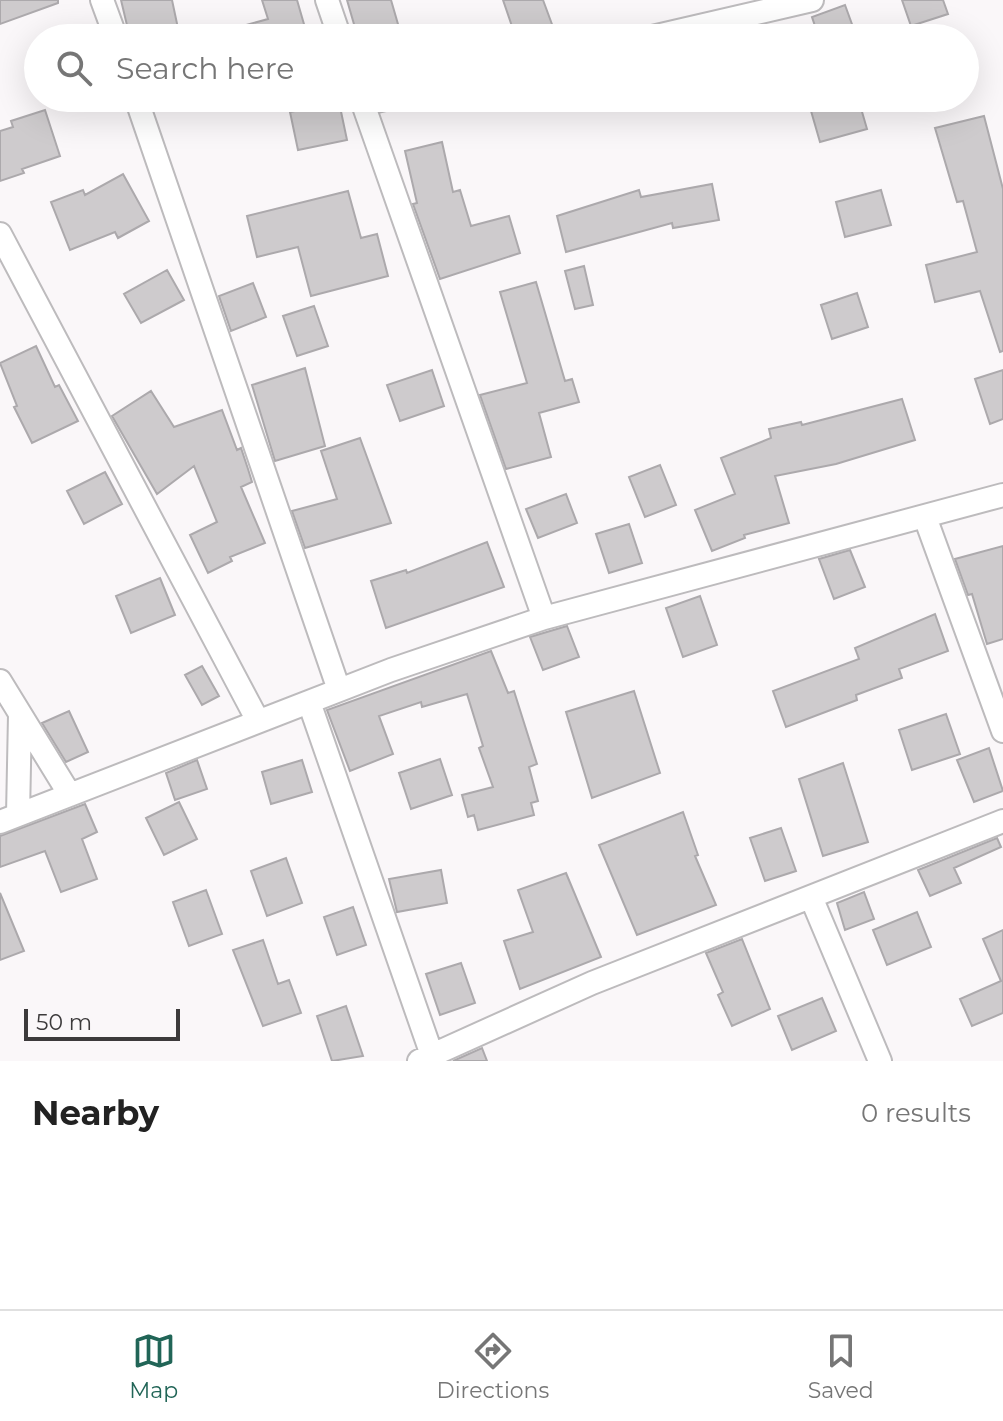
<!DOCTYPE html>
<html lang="en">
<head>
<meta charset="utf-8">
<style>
  :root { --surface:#fff; --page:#f2f2f2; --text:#222; --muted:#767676; --line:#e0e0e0; --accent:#216557 }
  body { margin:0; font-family:Montserrat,sans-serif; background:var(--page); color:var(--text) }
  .scale { position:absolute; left:24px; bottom:20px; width:156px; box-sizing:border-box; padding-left:8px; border:4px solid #3c3a3b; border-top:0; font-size:22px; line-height:28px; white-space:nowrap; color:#3c3a3b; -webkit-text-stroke:6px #faf7f9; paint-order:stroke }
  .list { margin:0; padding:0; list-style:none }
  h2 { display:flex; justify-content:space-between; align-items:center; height:104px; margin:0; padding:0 32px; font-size:34px }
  h2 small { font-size:26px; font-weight:400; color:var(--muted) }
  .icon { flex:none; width:44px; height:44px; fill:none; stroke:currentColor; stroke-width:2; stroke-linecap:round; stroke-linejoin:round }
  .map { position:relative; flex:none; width:1003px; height:1061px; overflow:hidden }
  .search { position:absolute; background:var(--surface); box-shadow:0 8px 32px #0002; left:24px; right:24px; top:24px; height:88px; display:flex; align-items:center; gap:20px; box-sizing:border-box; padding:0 28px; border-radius:44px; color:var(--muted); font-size:30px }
  .sheet { height:248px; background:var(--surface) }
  nav { display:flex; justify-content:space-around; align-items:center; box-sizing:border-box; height:112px; border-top:2px solid var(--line); background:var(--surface); font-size:22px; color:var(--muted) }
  nav a { display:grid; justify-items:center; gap:4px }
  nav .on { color:var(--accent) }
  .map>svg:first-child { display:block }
  .building { fill:#cecbcd; stroke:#aca9ac; stroke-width:2 }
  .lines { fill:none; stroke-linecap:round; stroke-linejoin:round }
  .street-casing { stroke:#bdbbbd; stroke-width:26 }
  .street { stroke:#fff; stroke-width:22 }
</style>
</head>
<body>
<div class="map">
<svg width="1003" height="1061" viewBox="0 0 1003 1061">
  <rect width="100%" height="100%" fill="#faf7f9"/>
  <path class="building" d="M0,0H58V3L0,24Z
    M121,0H172L179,33L130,38Z
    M262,0H297L308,38H218L217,33L268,19Z
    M347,0H391L402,38H358Z
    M503,0H543L553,27L516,38Z
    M902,0H943L948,14L911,26Z
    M845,5L857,38H819L812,17Z
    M832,98H858L867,129L820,142L809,104Z
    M339,102L347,140L298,150L290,112Z
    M45,110L60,156L22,169L24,173L0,181V131L13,127L11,121Z
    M984,116L1003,189V351L1000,352L980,291L935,302L926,265L977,252L963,201L957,202L935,128Z
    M442,142L453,192L460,190L471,226L509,216L520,253L440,279L413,204L417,203L405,151Z
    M123,174L149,221L118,238L115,232L70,250L51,202L83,190L85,195Z
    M712,184L719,220L673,228L672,223L566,252L557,216L639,190L641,197Z
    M881,190L891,225L845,237L836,202Z
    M348,191L361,238L377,234L388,276L311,296L298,247L257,257L247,216Z
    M584,266L593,305L575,309L565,271Z
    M167,270L184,300L141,323L124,294Z
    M536,282L565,381L572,379L579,402L539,413L551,457L506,469L480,395L527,383L500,292Z
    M253,283L266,317L231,331L219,296Z
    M857,293L868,327L832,339L821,305Z
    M314,306L328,346L297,356L283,316Z
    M36,346L55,387L59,385L78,421L32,443L14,407L17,406L0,363Z
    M305,368L325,446L275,461L252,385Z
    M432,370L444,406L400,421L387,385Z
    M1003,370V419L990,424L975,379Z
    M151,391L174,427L222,410L237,450L241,448L248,469L252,482L241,487L265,543L230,557L232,561L208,573L190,535L217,522L194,466L157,494L112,416Z
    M902,399L915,440L836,464L775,476L789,523L744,535L745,538L712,551L695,510L735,494L721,458L771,438L769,429L801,422L802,425Z
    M360,438L391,523L305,548L292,511L337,499L321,451Z
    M660,465L676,505L645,517L629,477Z
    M105,472L122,504L84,524L67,491Z
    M566,494L577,523L538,538L526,509Z
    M629,524L642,563L609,573L596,534Z
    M487,542L504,587L386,628L371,581L406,570L407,573Z
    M1003,546V639L987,644L972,594L968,595L955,559Z
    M850,550L865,587L834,599L819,559Z
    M160,578L175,615L131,633L116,596Z
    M700,596L717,645L683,657L666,608Z
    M935,614L948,651L899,669L902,678L856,695L857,700L786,727L773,691L859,659L855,648Z
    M567,626L579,657L543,670L530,637Z
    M491,651L508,693L514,691L537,764L529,767L538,801L531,803L534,815L478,830L474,815L468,817L462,795L493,787L479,748L483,746L467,694L422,707L421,702L379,716L393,754L350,771L327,710Z
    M202,666L219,696L202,705L185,675Z
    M634,691L660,773L592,798L566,712Z
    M69,711L88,752L66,762L42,723Z
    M946,714L960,754L912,770L899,730Z
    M989,748L1003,791L974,802L957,760Z
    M440,759L452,795L411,809L399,773Z
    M197,760L207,789L175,800L166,773Z
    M302,760L312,792L271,804L262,772Z
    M843,763L868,842L823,856L799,779Z
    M179,802L197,839L164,855L146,818Z
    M85,804L97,832L82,839L97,879L61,892L45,851L0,867V836Z
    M683,812L698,855L695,856L716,905L637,935L599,845Z
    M781,828L796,871L765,881L750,838Z
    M997,838L1001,847L954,868L961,883L930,896L918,870Z
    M286,858L302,903L267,916L251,871Z
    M441,870L447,903L397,912L389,879Z
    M566,873L601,957L520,989L504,941L533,932L518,890Z
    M206,890L222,934L189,946L173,902Z
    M864,892L874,919L845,930L837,903Z
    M0,893L24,951L0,960Z
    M353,907L366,945L337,955L324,917Z
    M917,912L931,947L887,965L873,930Z
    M1003,930V1013L972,1026L960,999L1001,981L983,939Z
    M742,939L770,1009L732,1026L718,995L723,992L706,953Z
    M263,940L278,984L289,980L301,1013L263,1026L233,950Z
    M461,963L475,1003L440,1015L426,974Z
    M822,998L836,1031L792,1050L778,1016Z
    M346,1006L363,1056L332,1061L317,1016Z
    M482,1048L487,1061H453Z"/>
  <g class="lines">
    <g class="street-casing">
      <path id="street" d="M102,0L116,38
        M327,0L340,38
        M648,38L812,0
        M136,98L339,690
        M361,98L544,618
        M363,104L389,98
        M0,234L258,721
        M925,517L1003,731
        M0,681L70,795
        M309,702L434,1061
        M18,815L20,715
        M0,822L391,670L544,618L1003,495
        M811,897L880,1061
        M419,1061L592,983L1003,821"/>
    </g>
    <use href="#street" class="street"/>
  </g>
</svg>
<div class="scale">50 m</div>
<div class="search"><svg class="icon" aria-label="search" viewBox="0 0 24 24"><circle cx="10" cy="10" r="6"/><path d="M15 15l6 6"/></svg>Search here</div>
</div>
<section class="sheet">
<h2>Nearby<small>0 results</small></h2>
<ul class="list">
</ul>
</section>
<nav>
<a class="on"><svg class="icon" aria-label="map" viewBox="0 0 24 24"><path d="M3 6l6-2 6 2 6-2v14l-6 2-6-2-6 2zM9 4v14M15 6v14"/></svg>Map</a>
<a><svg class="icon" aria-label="directions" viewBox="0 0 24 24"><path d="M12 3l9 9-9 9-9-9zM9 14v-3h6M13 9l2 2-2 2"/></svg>Directions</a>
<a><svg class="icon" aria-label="saved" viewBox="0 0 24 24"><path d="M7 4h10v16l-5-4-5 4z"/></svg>Saved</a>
</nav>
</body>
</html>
